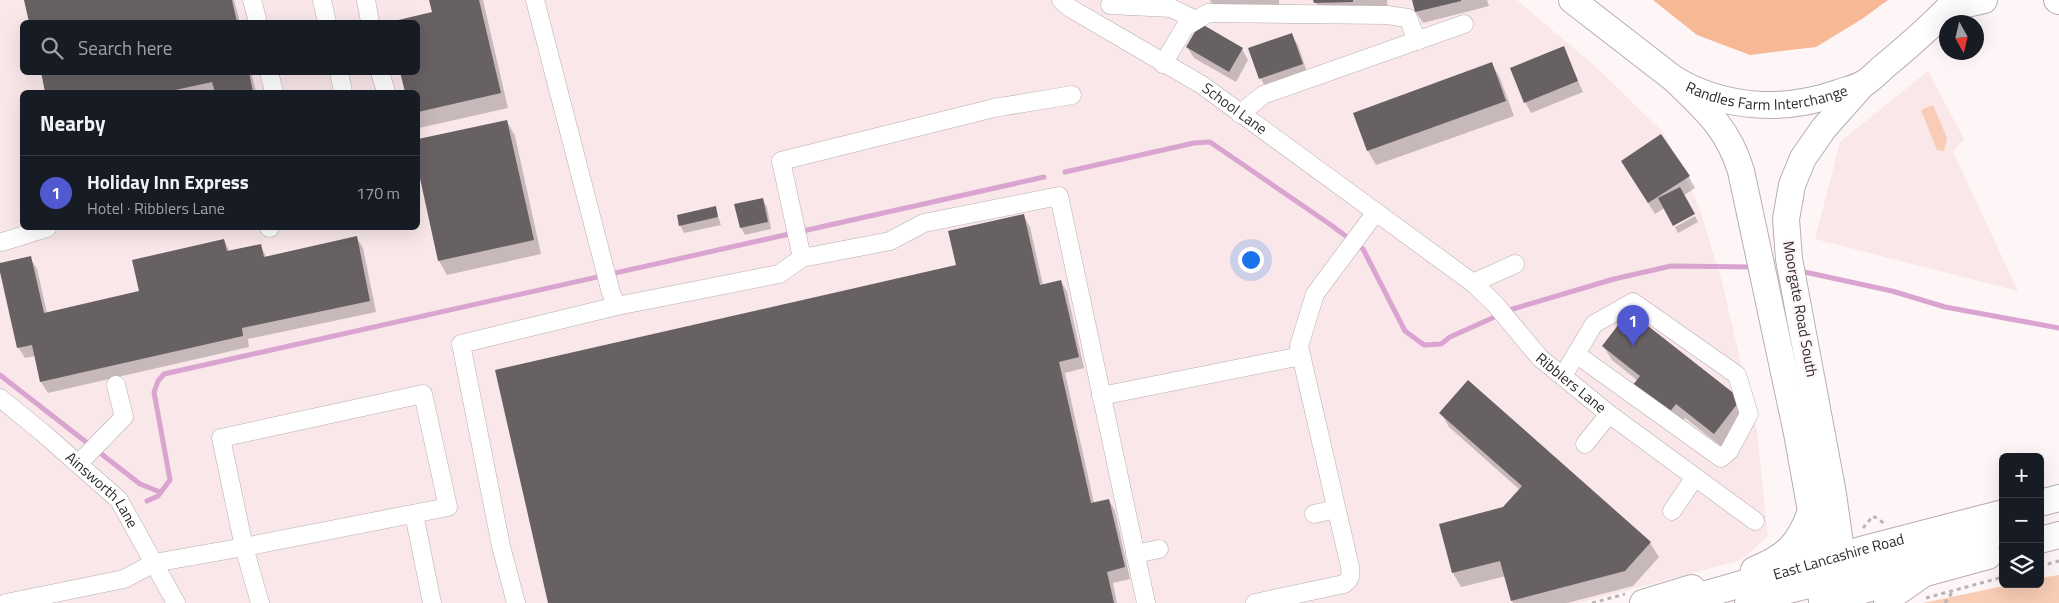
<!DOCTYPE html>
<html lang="en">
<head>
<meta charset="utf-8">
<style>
  :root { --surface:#171b24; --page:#20242c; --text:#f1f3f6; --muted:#9ea1a6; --line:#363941; --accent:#5059cf }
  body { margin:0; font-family:"Titillium Web",sans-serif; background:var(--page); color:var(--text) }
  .controls { position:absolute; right:15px; bottom:15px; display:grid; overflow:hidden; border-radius:8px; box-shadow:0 5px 20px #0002 }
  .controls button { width:45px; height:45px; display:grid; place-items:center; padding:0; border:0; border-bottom:1px solid var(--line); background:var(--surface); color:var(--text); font:25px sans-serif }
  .compass { position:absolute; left:1939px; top:15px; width:45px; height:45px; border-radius:50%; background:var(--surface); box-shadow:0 5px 20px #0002; rotate:172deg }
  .you { position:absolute; left:1250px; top:259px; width:18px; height:18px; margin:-12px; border:4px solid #fff; border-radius:50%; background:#1a73e8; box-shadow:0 0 0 8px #1a73e833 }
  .badge { display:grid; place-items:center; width:32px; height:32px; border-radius:50%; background:var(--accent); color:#fff; font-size:16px; font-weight:700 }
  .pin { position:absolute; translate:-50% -41px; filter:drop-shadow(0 1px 2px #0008) }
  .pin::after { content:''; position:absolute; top:26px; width:18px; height:15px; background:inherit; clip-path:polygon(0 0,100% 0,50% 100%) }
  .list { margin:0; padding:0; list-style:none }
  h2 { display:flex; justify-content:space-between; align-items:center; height:65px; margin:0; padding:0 20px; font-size:21px }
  h2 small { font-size:16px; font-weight:400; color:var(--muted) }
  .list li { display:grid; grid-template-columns:32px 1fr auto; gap:15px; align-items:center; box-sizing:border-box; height:75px; padding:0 20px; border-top:1px solid var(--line) }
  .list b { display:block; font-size:19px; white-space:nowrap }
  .list p { margin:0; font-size:16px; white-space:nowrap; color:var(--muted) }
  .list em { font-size:16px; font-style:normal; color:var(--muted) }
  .icon { flex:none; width:28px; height:28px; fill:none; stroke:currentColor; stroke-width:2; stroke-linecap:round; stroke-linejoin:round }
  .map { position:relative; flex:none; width:2059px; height:603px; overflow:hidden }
  .search { position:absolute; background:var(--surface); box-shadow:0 5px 20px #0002; left:20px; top:20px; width:400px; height:55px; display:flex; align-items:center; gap:12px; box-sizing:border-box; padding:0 18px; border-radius:8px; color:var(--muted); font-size:19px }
  .panel { position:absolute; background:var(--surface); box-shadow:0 5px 20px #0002; left:20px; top:90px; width:400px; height:140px; border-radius:8px }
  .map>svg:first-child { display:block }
  .built { fill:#f9e7e9; fill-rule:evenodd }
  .green { fill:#f8ccb5 }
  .forest { fill:#f7b896 }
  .shadow { fill:#0003 }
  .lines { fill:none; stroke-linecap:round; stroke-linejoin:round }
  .stream { stroke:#daa4d0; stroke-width:5 }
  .building { fill:#686164 }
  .minor-casing { stroke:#b6aeaf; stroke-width:19 }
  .major-casing { stroke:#b6aeaf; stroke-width:24 }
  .highway-casing { stroke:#b6aeaf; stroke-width:28 }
  .path { stroke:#bbb4b5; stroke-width:3; stroke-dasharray:4 4; stroke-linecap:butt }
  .minor { stroke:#fff; stroke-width:18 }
  .major { stroke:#fff; stroke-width:22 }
  .highway { stroke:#fff; stroke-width:26 }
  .labels { text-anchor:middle; stroke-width:5; stroke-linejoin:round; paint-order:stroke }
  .street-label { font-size:15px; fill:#2e2b2b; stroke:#fef5f6 }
</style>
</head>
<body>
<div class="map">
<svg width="2059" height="603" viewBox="0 0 2059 603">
  <rect width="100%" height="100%" fill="#fef5f6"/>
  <path class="built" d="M0,0H1517L1597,68L1664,133L1698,204L1722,282L1757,431L1768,536L1741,560L1580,603H0ZM22,22H418V72H22ZM22,92H418V228H22Z
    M1928,71L1964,139L1953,152L2018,291L1815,239L1840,142Z"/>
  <path class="green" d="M1933,105L1947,138L1944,151L1937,150L1921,110Z
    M2059,575V603H1923L2013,584H2040V578Z"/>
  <path class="forest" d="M1653,0H1888L1862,19L1816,47L1750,55L1697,35Z"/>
  <path class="shadow" d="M25,0H234L240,22H30Z
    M430,0H483L508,108L419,128L418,125V92H406L401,72H418V22H393L433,13Z
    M1210,0H1279V10L1216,11Z
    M1315,0H1387L1388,12L1321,14Z
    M1413,0H1487L1489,6L1423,23L1416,12Z
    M1291,34L1298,45L1308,75L1267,90L1261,79L1250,48Z
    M1187,47L1242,49L1248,60L1236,82L1194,58Z
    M1563,47L1583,92L1531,113L1525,102Z
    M1492,64L1500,78L1514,116L1376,165L1368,151L1354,114Z
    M42,72H251L256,92H47Z
    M507,121L515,136L541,254L447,275L439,261L418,163V140Z
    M1629,173L1689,177L1695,188L1655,214Z
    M762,199L767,207L771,229L745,235L741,228Z
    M715,208L721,225L684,233L680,225Z
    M1023,215L1030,227L1043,285L1061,281L1067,292L1084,368L1065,373L1094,503L1109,500L1115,511L1130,579L1113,583L1117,603H549L958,266Z
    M1695,216L1698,222L1678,233L1675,227Z
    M356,237L363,248L376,312L248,339L249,347L48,393L41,382L35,356L25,358L18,347L0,266V264L30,258L37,269L47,313L141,292L224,240L230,252L260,245L267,258Z
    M1603,346L1740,400L1748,415L1722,447L1685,418L1672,433L1638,381L1612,360Z
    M1441,413L1650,543L1659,557L1633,586L1567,603H1513L1506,576L1461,587L1453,573L1440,525L1504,508L1520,490L1449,427Z"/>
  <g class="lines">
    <path class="stream" d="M1065,172L1194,143L1210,142L1331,225L1363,249L1405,331L1424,345L1441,344L1450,337L1499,315
      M1800,271L1892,291L1945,307L2059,328
      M1506,311L1614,279L1671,266L1754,267
      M0,375L140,484L160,492
      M147,501L158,496L170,480L154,392L158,381L164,374L1044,177"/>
  </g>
  <path class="building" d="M24,0H232L237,22H29Z
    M429,0H479L501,93L418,112V92H405L400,72H418V22H390L432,12Z
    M1313,0H1353V2L1314,3Z
    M1412,0H1461V1L1415,12Z
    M1200,23L1243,48L1229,72L1186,47Z
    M1292,33L1303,64L1259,79L1248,48Z
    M1564,46L1578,81L1524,103L1510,68Z
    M1492,62L1506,101L1367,151L1353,113Z
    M41,72H249L253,92H215L212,82L166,92H45Z
    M507,120L534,240L438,261L418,169V139Z
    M1661,134L1690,176L1648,203L1621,161Z
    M1680,187L1695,214L1673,226L1658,198Z
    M763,198L768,222L740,228L734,204Z
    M716,206L718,217L679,226L677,215Z
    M1024,214L1040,285L1061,280L1079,357L1059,362L1091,503L1109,499L1125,567L1107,572L1114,603H548L495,370L956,265L948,231Z
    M357,236L370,301L242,328L243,336L40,382L32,345L17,348L0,272V263L31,256L44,313L139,291L132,260L224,239L227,251L261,244L264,257Z
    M1629,311L1741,399L1714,434L1676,404L1664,419L1628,391L1640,376L1602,346Z
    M1468,380L1651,542L1625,571L1511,601L1500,561L1452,573L1439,524L1503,507L1522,486L1439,413Z"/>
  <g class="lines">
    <g class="minor-casing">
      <g id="minor">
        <path d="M252,0L258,22"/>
        <path d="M322,0L327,22"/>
        <path d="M366,0L370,22"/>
        <path d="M535,0L611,293L617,306L779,274L802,258L890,241L924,223L1059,196L1146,603"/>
        <path id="s1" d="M1061,0L1070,8L1202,85L1473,283L1495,304L1540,358L1609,414L1755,521"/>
        <path d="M1110,5L1171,8L1196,20"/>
        <path d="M1163,64L1185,27L1208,13L1387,15L1408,18L1417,41"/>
        <path d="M269,72L274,92"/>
        <path d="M339,72L343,92"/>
        <path d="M380,72L386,92"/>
        <path d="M1240,114L1263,95L1464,24"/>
        <path d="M269,228H270"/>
        <path d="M2,242L47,228"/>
        <path d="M802,258L781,161L994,108L1072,95"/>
        <path d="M1473,283L1515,264"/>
        <path d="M1563,376L1594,324L1633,302L1737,375L1749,414L1729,451L1721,458L1576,354"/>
        <path d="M1101,396L1301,356"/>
        <path id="s2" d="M0,398L43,433L119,500L176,603"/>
        <path d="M1585,444L1609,414"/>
        <path d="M78,464L124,417L116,385"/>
        <path d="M1672,511L1695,477"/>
        <path d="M414,514L432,603"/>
        <path d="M1314,514L1336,509"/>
        <path d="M1135,554L1159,549"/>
        <path d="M6,603L124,579L154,563L244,547L448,507L423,394L221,438L244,547L260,603"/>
        <path d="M516,603L501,546L461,344L617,306"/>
        <path d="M1255,603L1344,584C1351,579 1351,575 1350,567L1299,346L1315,294L1376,212"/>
      </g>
    </g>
    <g class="major-casing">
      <path id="major" d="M1746,603L1820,584L1837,582
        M1885,603L1921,578"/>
    </g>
    <g class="highway-casing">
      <g id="highway">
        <path id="s3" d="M1572,0L1674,79C1724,109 1784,112 1838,93C1846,90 1856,88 1863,84C1872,79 1879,70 1887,64C1911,44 1935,23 1956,0"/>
        <path d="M2057,0L2059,1"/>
        <path d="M1949,8L1984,0"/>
        <path d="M1674,79C1705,109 1728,128 1741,171L1797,433L1811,511L1822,601"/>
        <path d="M2040,503L2059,498"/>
        <path d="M2040,540L2059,535"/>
        <path d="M1754,570C1786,557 1799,545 1811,511"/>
        <path d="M1829,576L1837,578L1845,576L2003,533"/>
        <path d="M1847,594L1833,494L1789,259L1786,219L1792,185L1803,158L1824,128L1863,84"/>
        <path d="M1830,599L1988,556"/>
        <path d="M1643,603L1692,588"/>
        <path id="s4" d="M1675,603L1868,548L2003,513"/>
      </g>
    </g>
    <path class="path" d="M1863,528L1873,516L1884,523
      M2040,566L2059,561
      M1926,598L2003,577
      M1592,603L1625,594
      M1945,603L1953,591"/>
    <use href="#minor" class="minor"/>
    <use href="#major" class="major"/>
    <use href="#highway" class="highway"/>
  </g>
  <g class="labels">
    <g class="street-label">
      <text dy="5" stroke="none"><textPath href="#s3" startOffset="226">Randles Farm Interchange</textPath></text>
      <text dy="5" stroke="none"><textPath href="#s1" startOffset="205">School Lane</textPath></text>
      <text transform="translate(1800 309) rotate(80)" y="5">Moorgate Road South</text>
      <text dy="5" stroke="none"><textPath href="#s1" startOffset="641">Ribblers Lane</textPath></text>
      <text dy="5" stroke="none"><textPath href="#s2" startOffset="138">Ainsworth Lane</textPath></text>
      <text dy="5" stroke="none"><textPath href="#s4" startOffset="170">East Lancashire Road</textPath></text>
    </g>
  </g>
</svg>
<div class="controls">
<button>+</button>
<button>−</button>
<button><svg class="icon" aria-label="layers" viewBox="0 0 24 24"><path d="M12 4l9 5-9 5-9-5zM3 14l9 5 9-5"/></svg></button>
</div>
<svg class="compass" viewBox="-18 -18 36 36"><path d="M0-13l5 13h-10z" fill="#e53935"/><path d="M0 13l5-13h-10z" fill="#9ea1a6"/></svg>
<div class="you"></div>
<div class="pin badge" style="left:1633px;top:346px">1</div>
<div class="search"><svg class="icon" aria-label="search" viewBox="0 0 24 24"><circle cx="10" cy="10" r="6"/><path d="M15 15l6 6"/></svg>Search here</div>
<section class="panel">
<h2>Nearby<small></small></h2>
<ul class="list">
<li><span class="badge">1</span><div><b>Holiday Inn Express</b><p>Hotel · Ribblers Lane</p></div><em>170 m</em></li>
</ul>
</section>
</div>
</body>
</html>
